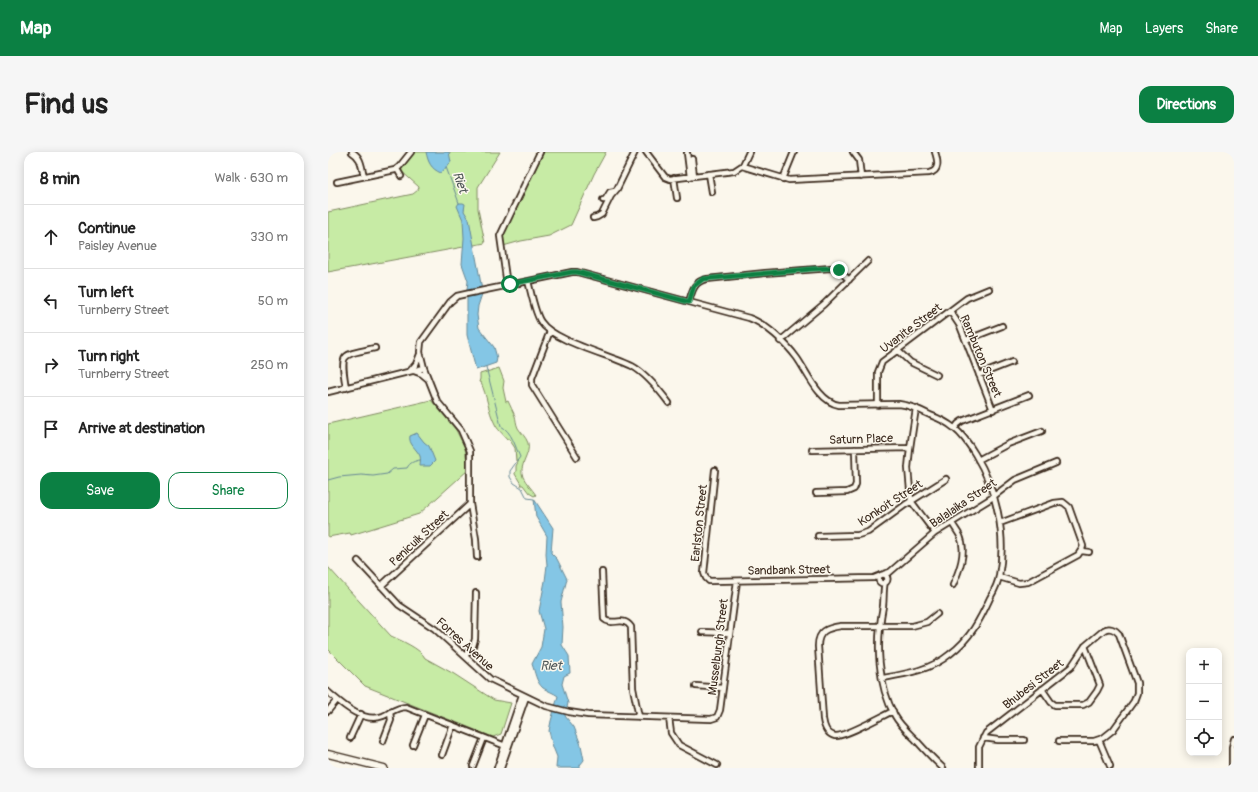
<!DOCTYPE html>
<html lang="en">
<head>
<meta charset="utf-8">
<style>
  :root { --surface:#fff; --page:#f6f6f6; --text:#222; --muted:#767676; --line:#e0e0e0; --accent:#0b8043 }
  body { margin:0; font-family:Pangolin,sans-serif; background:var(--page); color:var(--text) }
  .controls { position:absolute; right:12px; bottom:12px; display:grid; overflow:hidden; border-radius:8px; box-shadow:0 2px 10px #0003 }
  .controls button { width:36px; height:36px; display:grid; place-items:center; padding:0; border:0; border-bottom:1px solid var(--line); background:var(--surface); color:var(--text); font:20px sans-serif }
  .stop { position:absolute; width:12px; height:12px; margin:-9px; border:3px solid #0b8043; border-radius:50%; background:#fff }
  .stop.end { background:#0b8043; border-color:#fff; box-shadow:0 1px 4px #0008 }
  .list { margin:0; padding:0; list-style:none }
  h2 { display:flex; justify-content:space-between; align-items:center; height:52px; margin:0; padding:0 16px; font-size:17px }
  h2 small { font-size:13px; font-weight:400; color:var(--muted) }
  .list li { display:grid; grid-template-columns:26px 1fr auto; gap:12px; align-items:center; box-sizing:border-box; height:64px; padding:0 16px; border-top:1px solid var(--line) }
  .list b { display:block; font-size:15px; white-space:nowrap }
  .list p { margin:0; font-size:13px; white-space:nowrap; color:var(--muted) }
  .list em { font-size:13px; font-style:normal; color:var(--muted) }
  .actions { display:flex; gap:8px; padding:12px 16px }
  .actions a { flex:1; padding:9px 0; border:1px solid var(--accent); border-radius:12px; text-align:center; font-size:14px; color:var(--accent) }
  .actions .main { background:var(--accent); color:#fff }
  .icon { flex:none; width:22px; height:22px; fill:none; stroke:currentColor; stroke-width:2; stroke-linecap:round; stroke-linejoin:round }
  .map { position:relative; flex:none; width:906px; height:616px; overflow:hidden; border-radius:12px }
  header { display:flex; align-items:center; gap:24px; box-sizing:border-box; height:56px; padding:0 20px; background:var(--accent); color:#fff }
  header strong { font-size:19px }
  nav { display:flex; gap:22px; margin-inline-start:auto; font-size:14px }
  .intro { display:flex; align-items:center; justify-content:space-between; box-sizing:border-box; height:96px; padding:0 24px }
  h1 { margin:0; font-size:28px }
  .button { padding:10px 18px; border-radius:12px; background:var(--accent); color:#fff; font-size:14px; font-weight:700 }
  main { display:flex; gap:24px; padding:0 24px }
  aside { flex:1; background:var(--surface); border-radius:12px; box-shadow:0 2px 10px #0003 }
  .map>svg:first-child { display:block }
  .green { fill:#c7eba5; stroke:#818a62 }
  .water { fill:#84c6e5; stroke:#678895 }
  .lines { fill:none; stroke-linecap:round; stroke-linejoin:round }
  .stream { stroke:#678895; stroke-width:1 }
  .street-casing { stroke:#3b2a1e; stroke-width:8 }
  .secondary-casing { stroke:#3b2a1e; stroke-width:9 }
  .street { stroke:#fbf7ec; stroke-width:4.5 }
  .secondary { stroke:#fbf7ec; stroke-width:6 }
  .route { stroke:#0b8043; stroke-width:5 }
  .labels { text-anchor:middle; stroke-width:3; stroke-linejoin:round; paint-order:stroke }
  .street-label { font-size:12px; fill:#3b2a1e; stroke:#fbf7ec }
  .water-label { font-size:13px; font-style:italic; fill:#51595a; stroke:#fbf7ec }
</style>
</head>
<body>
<header>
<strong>Map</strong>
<nav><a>Map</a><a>Layers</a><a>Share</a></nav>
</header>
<div class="intro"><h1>Find us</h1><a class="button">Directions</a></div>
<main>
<aside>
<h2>8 min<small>Walk · 630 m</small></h2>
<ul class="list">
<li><svg class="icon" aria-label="ahead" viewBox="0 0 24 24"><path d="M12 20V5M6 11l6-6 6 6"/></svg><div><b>Continue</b><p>Paisley Avenue</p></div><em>330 m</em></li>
<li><svg class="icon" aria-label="left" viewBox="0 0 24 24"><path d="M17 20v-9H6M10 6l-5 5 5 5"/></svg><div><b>Turn left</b><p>Turnberry Street</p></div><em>50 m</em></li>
<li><svg class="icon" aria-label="right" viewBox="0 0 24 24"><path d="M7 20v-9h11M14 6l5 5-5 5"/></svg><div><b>Turn right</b><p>Turnberry Street</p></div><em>250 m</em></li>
<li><svg class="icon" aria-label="arrive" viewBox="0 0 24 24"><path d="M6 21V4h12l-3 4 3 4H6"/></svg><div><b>Arrive at destination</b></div></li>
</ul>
<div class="actions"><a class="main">Save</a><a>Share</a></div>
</aside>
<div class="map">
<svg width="906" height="616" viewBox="0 0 906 616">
  <rect width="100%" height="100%" fill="#fbf7ec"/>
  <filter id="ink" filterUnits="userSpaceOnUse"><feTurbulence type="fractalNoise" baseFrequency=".025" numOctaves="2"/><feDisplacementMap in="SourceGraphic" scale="8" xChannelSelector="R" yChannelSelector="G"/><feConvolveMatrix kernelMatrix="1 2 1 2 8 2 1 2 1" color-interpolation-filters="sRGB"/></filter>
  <g filter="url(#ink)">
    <path class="green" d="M86,0H172L150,35V57L157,91L0,120V60L85,42L90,38L91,35L72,18Z
      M216,0H278L266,22L243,73L221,84L193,89L175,94V82Z
      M171,216L176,229L175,236L178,250L180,249C182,254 185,259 187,264C188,267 188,272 190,276C193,281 198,285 200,291C203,303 190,313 195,325C198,331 204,337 208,343L206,344L201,341L195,333H192L193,332L187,322V320H188V314L190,310L188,309L187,296L181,287H179C175,282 169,277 167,272C160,259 159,243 153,231L151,230L152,227V222Z
      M103,248L128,278L137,296L140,318L91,362L23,383L22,381L0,385V272Z
      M0,415L63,484C72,488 93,497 97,506L126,522L166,548L183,551L173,582L165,585L37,534L0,497Z"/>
    <path class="water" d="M98,0H121L123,10L113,21C103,17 100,10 98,0Z
      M131,51H135L137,52L136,59L141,67L153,132L154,142L150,154L149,163L151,176L166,195L169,206L168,211L148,218L139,183V137L140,129L134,112L136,86L135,68L129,54Z
      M89,281L96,290L101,294L107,309L102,314H92C92,311 93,307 92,304C89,297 80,292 82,284Z
      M206,347L225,376L223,401L229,407L239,427L233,450L235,475L234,493L241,504L242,521L236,524L234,532L240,551L237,564L246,575L253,593L256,608L252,613V616H228L229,605L225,595L221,579L223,569L230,544C226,541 220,539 215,536C208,530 207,520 204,512L213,495L216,477L211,459L217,429L219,413L218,402L219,384L208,365Z"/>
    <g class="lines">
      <path class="stream" d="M118,15L131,51
        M158,215L173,274C184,280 187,294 192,305L182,319V325L186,331L194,336L199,346L206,347
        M0,328L11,325L33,323L45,324L59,322L65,317L79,316C82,310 87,309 92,308"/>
      <g class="street-casing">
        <path id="street" d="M24,0C34,6 33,14 36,24
          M318,0L337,25L342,27L406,19L415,13L421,0
          M525,0L531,8L533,25
          M359,1L362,25
          M364,7L366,24
          M414,14L461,28L601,21C612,19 610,9 607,0
          M69,17L73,24
          M381,22L384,40
          M346,26L349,46
          M455,27L466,0
          M9,30L67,18L71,15L83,0
          M275,48H277L282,40L287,39
          M265,66L269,65L274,62L283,44L289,37L307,0
          M200,129C203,140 207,162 213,170C225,189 282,203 304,214C317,221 332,239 341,251
          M179,133L172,84L212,0
          M361,150C364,139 366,129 379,127L437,121L503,116L511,118L521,128
          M622,159L632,174L665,258
          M222,179L204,226V233L249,305
          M638,188L674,174
          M452,189L496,152L540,109
          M569,198L582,210L609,223
          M82,219L88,212L92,202
          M86,219L94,222L100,227
          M651,223L684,210
          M18,236C12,199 13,204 47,196
          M0,240L96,216
          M550,253V220L554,210L639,146L661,137
          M588,256L582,296L580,316L583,349L607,381
          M627,276L630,272L634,269L701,243
          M484,298L582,296
          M650,308L680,292L714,279
          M387,318L376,421L378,426L381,429L546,426L551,424
          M488,341L519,340L526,337L528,332L527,297
          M624,371C626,375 630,380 632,384C639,400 631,419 625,433
          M490,384L530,383L540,380L577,353L618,327
          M754,399L761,400
          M149,405L148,387L142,352V299L133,278L109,249L96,216L92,200L93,190L122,150L129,144L138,142L244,120H249L421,166C438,172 458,191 469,206C479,220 491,250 511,253L571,252C582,253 592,258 602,263C610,266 619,270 626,276C635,283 641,292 647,302C668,337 679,382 671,424C670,432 666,439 662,446C652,468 642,487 622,502C603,518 578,522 555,526
          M30,409L71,453L107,477L162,527L218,554L241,560L260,563L383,567L389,565L392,558L409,429
          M274,420L276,467C284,475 295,463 303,475L305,536L311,565
          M556,422L562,420L607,381L662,347L687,328L728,311
          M550.5 427a4.5 4.5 0 1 1 9 0a4.5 4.5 0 1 1-9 0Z
          M671,425L691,431L700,430L750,403L754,397L755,394L741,355L735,350L726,351L672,371
          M557,430C555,437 556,446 555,454C548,490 549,532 567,564C572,573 580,580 587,587C596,597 605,607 615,616
          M53,434L142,352
          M374,480L402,481
          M137,504L145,494L147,487L148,441
          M368,534L395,536
          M714,537L723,550L727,553H755L761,550L769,539L772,533L757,494
          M0,540C14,552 35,572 55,564C62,561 69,555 78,555L180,595
          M0,559L9,548
          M565,559C554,564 517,585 507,584C498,582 496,574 495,567L490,494C490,479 499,476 513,474H584L599,470L609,462
          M341,566L343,581L351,593L389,613
          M22,586L33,562
          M655,586L670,588H696
          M771,588L782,614
          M55,589L63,568L62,560
          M85,593L97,563
          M114,603L125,573
          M145,614L156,586
          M169,616L194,543
          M173,616L198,545
          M651,616V595L658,581L743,515L757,494L776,478C781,475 787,477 791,482L809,531V541L806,549L785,578L775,586L766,589H731
          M904,616V595L906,587"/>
      </g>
      <g class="secondary-casing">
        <path id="secondary" d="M0,602L56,616"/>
      </g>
      <use href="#street" class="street"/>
      <use href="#secondary" class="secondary"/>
    </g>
  </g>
  <g class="lines" filter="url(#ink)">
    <path class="route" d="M182,132L244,120H249L361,150L366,134L375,127L484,117L503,116L511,118"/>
  </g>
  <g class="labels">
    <g class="street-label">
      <text transform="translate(583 176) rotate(-37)" y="4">Uvanite Street</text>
      <text transform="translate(653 204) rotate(67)" y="4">Rambuton Street</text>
      <text transform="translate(533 287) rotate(-2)" y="4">Saturn Place</text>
      <text transform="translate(562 351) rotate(-33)" y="4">Konkoit Street</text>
      <text transform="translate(635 351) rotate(-34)" y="4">Balalaika Street</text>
      <text transform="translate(371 371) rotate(-84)" y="4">Earlston Street</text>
      <text transform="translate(91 386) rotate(-43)" y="4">Penicuik Street</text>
      <text transform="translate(461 418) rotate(-1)" y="4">Sandbank Street</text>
      <text transform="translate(137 492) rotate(42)" y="4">Forres Avenue</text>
      <text transform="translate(390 495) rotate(-83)" y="4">Musselburgh Street</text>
      <text transform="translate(705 532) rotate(-38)" y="4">Bhubesi Street</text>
    </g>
    <g class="water-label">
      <text transform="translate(133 30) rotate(71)" y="5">Riet</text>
      <text x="223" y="518">Riet</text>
    </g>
  </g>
</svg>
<div class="controls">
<button>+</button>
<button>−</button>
<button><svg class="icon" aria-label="locate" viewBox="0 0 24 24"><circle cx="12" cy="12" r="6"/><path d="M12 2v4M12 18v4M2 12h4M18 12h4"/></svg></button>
</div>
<div class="stop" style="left:182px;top:132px"></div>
<div class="stop end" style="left:511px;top:118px"></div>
</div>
</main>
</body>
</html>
